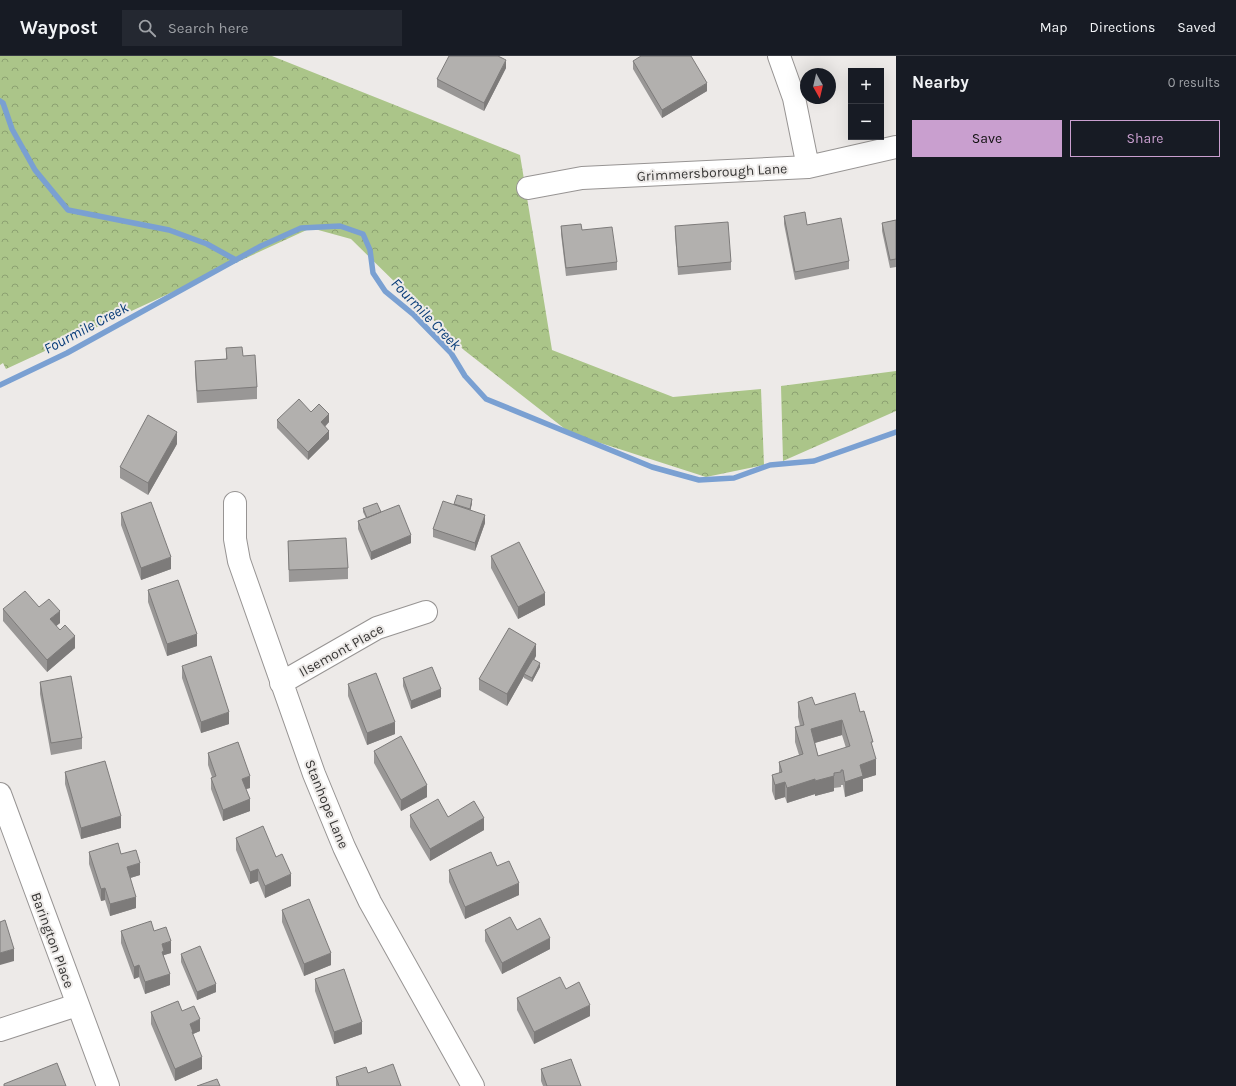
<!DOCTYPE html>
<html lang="en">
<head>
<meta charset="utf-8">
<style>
  :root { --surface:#171b24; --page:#242831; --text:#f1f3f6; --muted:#9ea1a6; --line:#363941; --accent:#c99fcf }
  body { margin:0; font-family:Karla,sans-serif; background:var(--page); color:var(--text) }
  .controls { position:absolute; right:12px; top:12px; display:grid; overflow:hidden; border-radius:0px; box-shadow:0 4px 16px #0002 }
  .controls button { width:36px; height:36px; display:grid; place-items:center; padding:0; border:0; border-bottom:1px solid var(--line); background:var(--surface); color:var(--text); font:20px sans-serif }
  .compass { position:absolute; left:800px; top:12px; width:36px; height:36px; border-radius:50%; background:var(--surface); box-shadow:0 4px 16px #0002; rotate:172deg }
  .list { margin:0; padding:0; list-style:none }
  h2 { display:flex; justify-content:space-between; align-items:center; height:52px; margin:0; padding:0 16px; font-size:17px }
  h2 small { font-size:13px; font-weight:400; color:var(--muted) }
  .actions { display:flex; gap:8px; padding:12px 16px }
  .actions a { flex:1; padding:9px 0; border:1px solid var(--accent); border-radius:0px; text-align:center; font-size:14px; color:var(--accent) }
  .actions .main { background:var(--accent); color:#111 }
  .icon { flex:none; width:22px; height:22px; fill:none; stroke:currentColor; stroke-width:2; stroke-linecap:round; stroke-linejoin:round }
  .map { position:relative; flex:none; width:896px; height:1030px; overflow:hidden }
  header { display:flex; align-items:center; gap:24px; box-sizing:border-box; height:56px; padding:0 20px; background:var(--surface); border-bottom:1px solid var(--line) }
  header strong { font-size:19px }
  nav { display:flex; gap:22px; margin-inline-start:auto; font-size:14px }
  .search { width:280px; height:36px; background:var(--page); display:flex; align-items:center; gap:10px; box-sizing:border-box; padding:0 14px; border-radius:0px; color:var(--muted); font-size:15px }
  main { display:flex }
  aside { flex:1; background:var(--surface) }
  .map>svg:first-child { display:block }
  .forest { fill:url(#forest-crowns) }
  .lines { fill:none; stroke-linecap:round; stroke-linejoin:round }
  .stream { stroke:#7aa0d2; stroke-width:5.5 }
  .minor-casing { stroke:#979493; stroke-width:24 }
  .minor { stroke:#fff; stroke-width:22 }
  .wall { fill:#999796; fill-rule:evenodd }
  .shaded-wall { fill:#7d7b7a }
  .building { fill:#b2b0ae; stroke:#7d7b7a; fill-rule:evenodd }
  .labels { text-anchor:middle; stroke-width:4; stroke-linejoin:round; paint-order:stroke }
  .street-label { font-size:14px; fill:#373635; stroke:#edeae8 }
  .water-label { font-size:15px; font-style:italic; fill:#093d79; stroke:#edeae8 }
</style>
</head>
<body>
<header>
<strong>Waypost</strong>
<div class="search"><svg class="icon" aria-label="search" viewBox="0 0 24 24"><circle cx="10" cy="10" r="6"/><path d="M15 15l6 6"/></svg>Search here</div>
<nav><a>Map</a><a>Directions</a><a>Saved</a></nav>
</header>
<main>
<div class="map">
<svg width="896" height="1030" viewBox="0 0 896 1030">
  <defs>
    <pattern id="forest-crowns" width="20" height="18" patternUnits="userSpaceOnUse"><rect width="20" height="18" fill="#abc589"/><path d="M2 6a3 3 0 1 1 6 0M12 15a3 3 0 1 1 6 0" fill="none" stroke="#8ca171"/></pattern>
  </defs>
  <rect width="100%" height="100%" fill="#edeae8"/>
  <path class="forest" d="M0,0H272L520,99L552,294L673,341L761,333L764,409L706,421L585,382L565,373L464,294L351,183L311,172L6,313L3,307L0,309Z
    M896,315V355L783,405L781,330Z"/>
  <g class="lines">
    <path class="stream" d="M0,45L3,47L12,73L35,114L68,154L169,174L207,188L236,204
      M0,329L67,297L261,190L301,172L340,170L363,178L370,194L373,217L385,235L413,258L451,297L465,320L486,343L652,411L699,424L734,422L770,409L814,405L896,376"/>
    <g class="minor-casing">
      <path id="minor" d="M779,0L794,42L808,111
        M528,132L582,122L808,111L896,91
        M235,447V483L239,505L314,718L344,791L370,846L473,1030
        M281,627L377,572L426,556
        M0,738L108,1030
        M0,974L77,949"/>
    </g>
    <use href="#minor" class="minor"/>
  </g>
  <path class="wall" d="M633,5L707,35L662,62L633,13Z
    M506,12L484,55L437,31V23Z
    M784,160L807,169L849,205V213L795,224L784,168Z
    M896,164V211L890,212L882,175V167Z
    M561,170L582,174L617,206V214L566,220L561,178Z
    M675,170L731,206V214L678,219L675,178Z
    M226,292L243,300L257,331V343L197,347L195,317V305L226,303Z
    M311,356L329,366L325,371L329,383L308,404L277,372V364Z
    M177,388L148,439L120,422V411Z
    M472,447L470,454L485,467L475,495L433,481V473L454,449V448Z
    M363,452L381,456L411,487L371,504L358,473V465L366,462L363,456Z
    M121,457L171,513L141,524L121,469Z
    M288,485L348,512V523L289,526Z
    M491,500L545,549L518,563L491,512Z
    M148,534L197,590L167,600L148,546Z
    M39,551L60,567L56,570L75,592L47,616L3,565V553Z
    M536,600L534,604L540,611L532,626L524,622V620L507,650L479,634V623Z
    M182,610L229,668L201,677L182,622Z
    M403,622L441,641L411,653L403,630Z
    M40,626L82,682V693L51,699L40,638Z
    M348,628L395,678L367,689L348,640Z
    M798,646L815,649L860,656L873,692L876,719L863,723V735L845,741L843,729H841V731L834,732V735L815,740V738L787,747L785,741L775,744L772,735V719L779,717V706L799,699L795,686V671L800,670L798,661ZM842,679L846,692L818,700L815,687Z
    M374,695L427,741L401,755L374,707Z
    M208,697L250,732L246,733L250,755L223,765L211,733V722L212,721L208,709Z
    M65,716L121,772L81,783L65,728Z
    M410,759L448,761L484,774L430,805L410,771Z
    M236,782L276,801L291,830L265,842L258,825L250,828L236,794Z
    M89,796L121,798L140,819L130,822L136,852L110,860L105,844L101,845L89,808Z
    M497,810L519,839L465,863L449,826V814Z
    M282,854L331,909L304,920L282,866Z
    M485,874H517L550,893L502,918L485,885Z
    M121,875H154L171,897L164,899V902L170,929L145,938L139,921L134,923L121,887Z
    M181,898L216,936L197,944L181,906Z
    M315,923L362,978L334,988L315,935Z
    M566,933L590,960L534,988L517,954V942Z
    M182,955L200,975L193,978V980L202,1013L175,1025L151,968V956Z
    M541,1013L581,1030H543L541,1025Z
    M368,1017L401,1030H336V1021Z"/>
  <path class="shaded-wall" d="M506,4V12L484,55V47Z
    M707,27V35L662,62V54Z
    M329,358V366L321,374V366Z
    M329,375V383L308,404V396Z
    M177,376V388L148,439V427Z
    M472,443V447L470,457V453Z
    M485,459V467L475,495V487Z
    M411,479V487L371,504V496Z
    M171,501V513L141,524V512Z
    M545,537V549L518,563V551Z
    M60,555V567L50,575V563Z
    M197,578V590L167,600V588Z
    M75,580V592L47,616V604Z
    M536,588V600L525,618H524V620L507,650V638Z
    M540,607V611L532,626V622Z
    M441,633V641L411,653V645Z
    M229,656V668L201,677V666Z
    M842,664V679L811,688V673Z
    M395,666V678L367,689V677Z
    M876,703V719L863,723V735L845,741V726L860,709Z
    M250,720V732L242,734V723Z
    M834,720V735L815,740V725Z
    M815,723V738L787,747V732Z
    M785,726V741L775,744V729Z
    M427,729V741L401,755V744Z
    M250,743V755L223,765V754Z
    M121,760V772L81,783V772Z
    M484,762V774L430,805V793Z
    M140,807V819L127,823V811Z
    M258,813V825L250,828V816Z
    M291,818V830L265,842V830Z
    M519,827V839L465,863V851Z
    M105,832V844L101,845V833Z
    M136,841V852L110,860V848Z
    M550,882V893L502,918V907Z
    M171,885V897L164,899V907L162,908V888Z
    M14,893V905L0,909V897Z
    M331,897V909L304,920V908Z
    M139,909V921L134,923V911Z
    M170,918V929L145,938V926Z
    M216,928V936L197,944V936Z
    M590,949V960L534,988V976Z
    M200,963V975L193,978V987L190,968Z
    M362,966V978L334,988V976Z
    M202,1001V1013L175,1025V1013Z"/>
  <path class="building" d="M449,0H498L506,4L484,47L437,23Z
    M641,0H691L707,27L662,54L633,5Z
    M805,156L807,169L841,162L849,205L795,216L784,160Z
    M896,164V203L890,204L882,167Z
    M728,166L731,206L678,211L675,170Z
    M581,168L582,174L612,171L617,206L566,212L561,170Z
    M242,291L243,300L255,299L257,331L197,335L195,305L227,303L226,292Z
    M299,343L311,356L319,348L329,358L321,366L329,375L308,396L277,364Z
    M148,359L177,376L148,427L120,411Z
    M457,439L472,443L470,453L454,448Z
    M443,445L485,459L475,487L433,473Z
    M151,446L171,501L141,512L121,457Z
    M377,447L381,456L367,462L363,452Z
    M399,449L411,479L371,496L358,465Z
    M346,482L348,512L289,514L288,485Z
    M519,486L545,537L518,551L491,500Z
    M178,524L197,578L167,588L148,534Z
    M25,535L39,551L49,543L60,555L50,563L60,574L65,569L75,580L47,604L3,553Z
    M509,572L536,588L507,638L479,623Z
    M211,600L229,656L201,666L182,610Z
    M533,603L540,607L532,622L524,618Z
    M432,611L441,633L411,645L403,622Z
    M376,617L395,666L367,677L348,628Z
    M71,620L82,682L51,687L40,626Z
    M855,637L860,656L864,655L873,686H871L876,703L860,709L863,720L845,726L843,714H841V716L834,717V720L815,725V723L787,732L785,726L775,729L772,719L782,716L779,706L803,698L795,671L804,669L798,646L812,641L815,649ZM842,664L850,690L818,700L811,673Z
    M401,680L427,729L401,744L374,695Z
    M238,686L250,720L242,723L250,743L223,754L211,722L216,720L208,697Z
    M105,705L121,760L81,772L65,716Z
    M438,743L448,761L474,745L484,762L430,793L410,759Z
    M263,770L276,801L282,798L291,818L265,830L258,813L250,816L236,782Z
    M118,787L121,798L136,794L140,807L127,811L136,841L110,848L105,832L101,833L89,796Z
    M491,796L497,810L509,805L519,827L465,851L449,814Z
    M309,843L331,897L304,908L282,854Z
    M510,861L517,874L540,862L550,882L502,907L485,874Z
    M5,864L14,893L0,897V866Z
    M151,865L154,875L166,871L171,885L162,888L164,895L162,896L170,918L145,926L139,909L134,911L121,875Z
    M200,890L216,928L197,936L181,898Z
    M344,913L362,966L334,976L315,923Z
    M560,921L566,933L579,926L590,949L534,976L517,942Z
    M178,945L182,955L194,950L200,963L190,968L193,976H192L202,1001L175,1013L151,956Z
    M571,1003L581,1030H547L541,1013Z
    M57,1007L66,1030H4V1028Z
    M393,1008L401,1030H339L336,1021L366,1011L368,1017Z
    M217,1023L220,1030H197Z"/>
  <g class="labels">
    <g class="street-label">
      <text transform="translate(712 116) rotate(-3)" y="5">Grimmersborough Lane</text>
      <text transform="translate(341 594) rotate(-29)" y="5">Ilsemont Place</text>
      <text transform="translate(327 748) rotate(68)" y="5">Stanhope Lane</text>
      <text transform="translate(53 884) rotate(70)" y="5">Barington Place</text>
    </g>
    <g class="water-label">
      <text transform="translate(426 258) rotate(46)" y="5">Fourmile Creek</text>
      <text transform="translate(86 272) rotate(-28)" y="5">Fourmile Creek</text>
    </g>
  </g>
</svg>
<div class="controls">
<button>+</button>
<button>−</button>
</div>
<svg class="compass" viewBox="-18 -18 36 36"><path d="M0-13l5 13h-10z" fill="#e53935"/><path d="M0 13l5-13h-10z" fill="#9ea1a6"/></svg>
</div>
<aside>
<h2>Nearby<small>0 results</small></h2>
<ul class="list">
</ul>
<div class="actions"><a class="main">Save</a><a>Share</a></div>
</aside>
</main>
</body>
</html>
